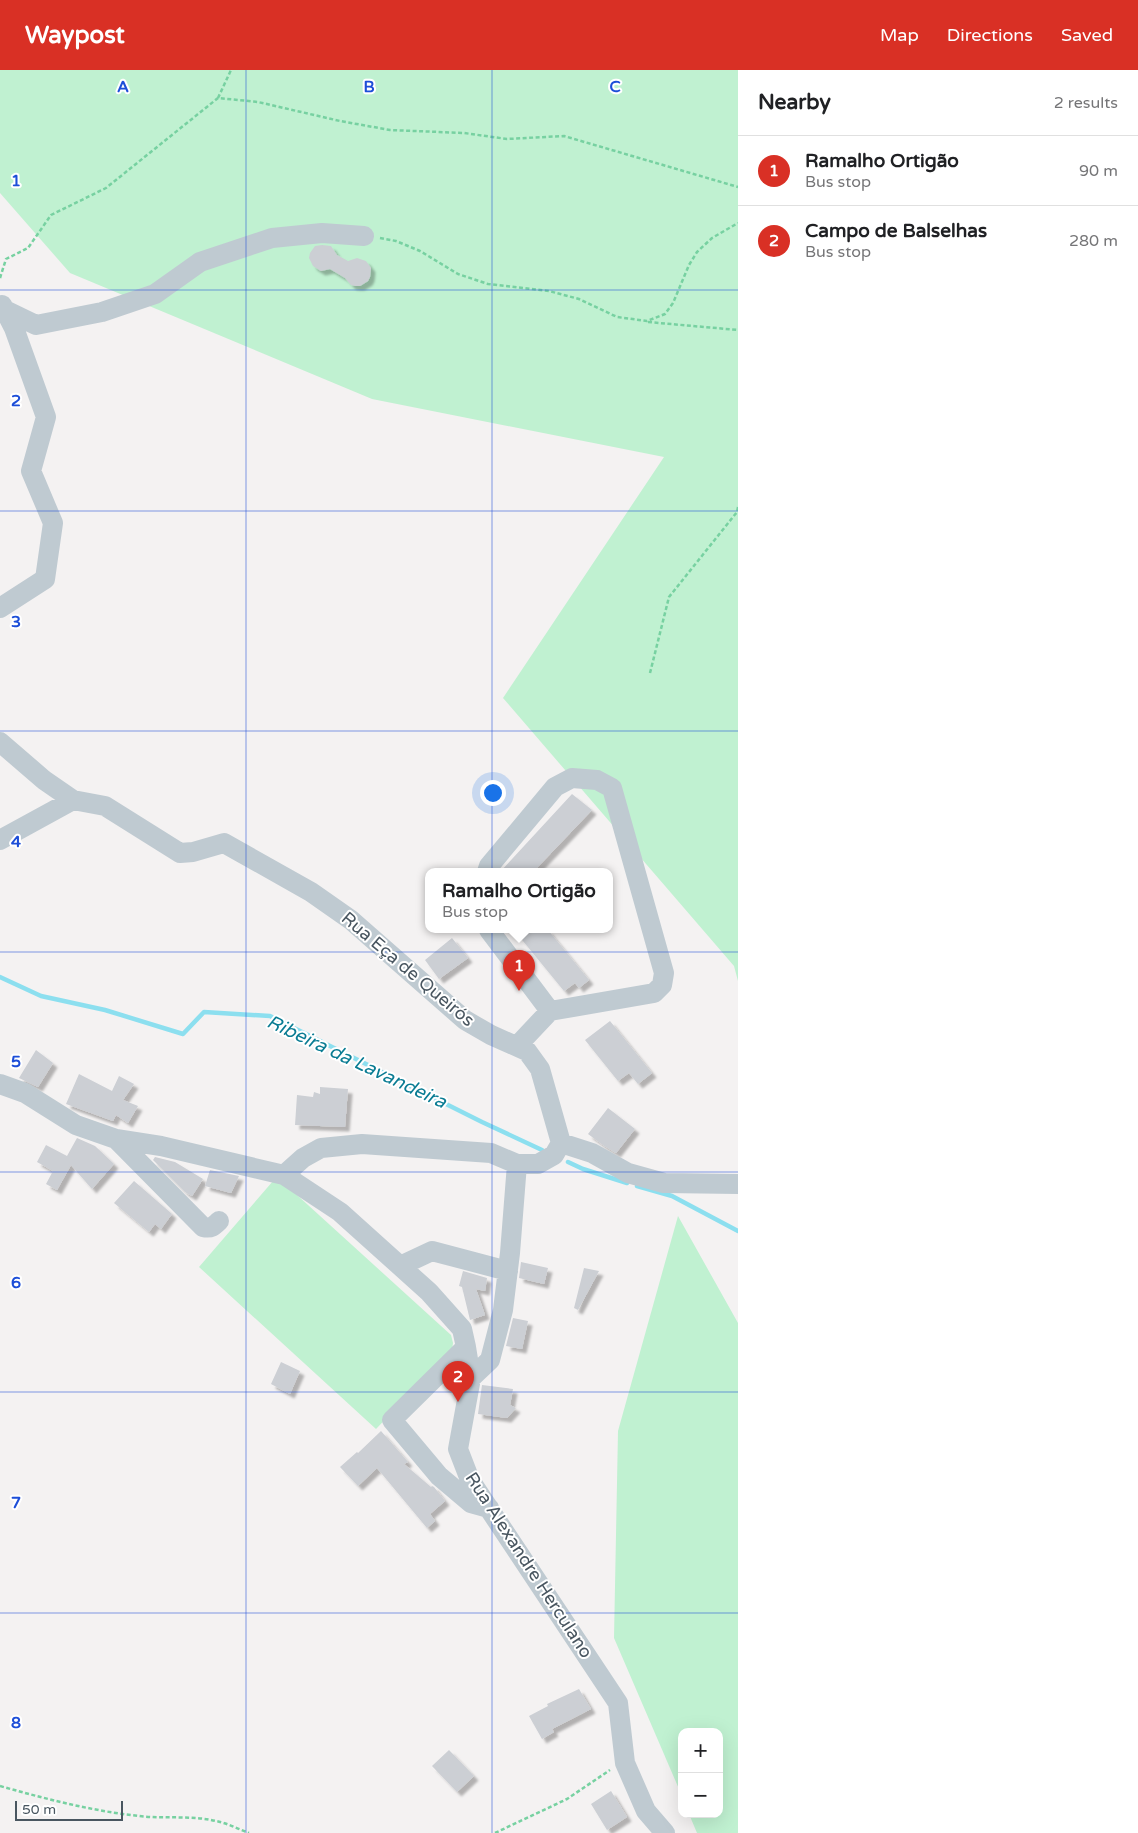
<!DOCTYPE html>
<html lang="en">
<head>
<meta charset="utf-8">
<style>
  :root { --surface:#fff; --page:#f2f2f2; --text:#202124; --muted:#757577; --line:#e0e0e0; --accent:#d93025 }
  body { margin:0; font-family:"Varela Round",sans-serif; background:var(--page); color:var(--text) }
  .controls { position:absolute; right:15px; bottom:15px; display:grid; overflow:hidden; border-radius:10px; box-shadow:0 5px 20px #0002 }
  .controls button { width:45px; height:45px; display:grid; place-items:center; padding:0; border:0; border-bottom:1px solid var(--line); background:var(--surface); color:var(--text); font:25px sans-serif }
  .scale { position:absolute; left:15px; bottom:12px; width:108px; box-sizing:border-box; padding-left:5px; border:2px solid #495660; border-top:0; font-size:14px; line-height:18px; white-space:nowrap; color:#495660; -webkit-text-stroke:4px #fff; paint-order:stroke }
  .you { position:absolute; left:492px; top:722px; width:18px; height:18px; margin:-12px; border:4px solid #fff; border-radius:50%; background:#1a73e8; box-shadow:0 0 0 8px #1a73e833 }
  .badge { display:grid; place-items:center; width:32px; height:32px; border-radius:50%; background:var(--accent); color:#fff; font-size:16px; font-weight:700 }
  .pin { position:absolute; translate:-50% -41px; filter:drop-shadow(0 1px 2px #0008) }
  .pin::after { content:''; position:absolute; top:26px; width:18px; height:15px; background:inherit; clip-path:polygon(0 0,100% 0,50% 100%) }
  .popup { position:absolute; left:425px; top:798px; width:188px; height:65px; box-sizing:border-box; display:grid; place-content:center; border-radius:10px; background:var(--surface); filter:drop-shadow(0 1px 4px #0005); font-size:16px; white-space:nowrap; color:var(--muted) }
  .popup b { font-size:19px; color:var(--text) }
  .popup::after { content:''; position:absolute; left:50%; top:100%; margin-left:-10px; border:10px solid transparent; border-top-color:var(--surface) }
  .list { margin:0; padding:0; list-style:none }
  h2 { display:flex; justify-content:space-between; align-items:center; height:65px; margin:0; padding:0 20px; font-size:21px }
  h2 small { font-size:16px; font-weight:400; color:var(--muted) }
  .list li { display:grid; grid-template-columns:32px 1fr auto; gap:15px; align-items:center; box-sizing:border-box; height:70px; padding:0 20px; border-top:1px solid var(--line) }
  .list b { display:block; font-size:19px; white-space:nowrap }
  .list p { margin:0; font-size:16px; white-space:nowrap; color:var(--muted) }
  .list em { font-size:16px; font-style:normal; color:var(--muted) }
  .map { position:relative; flex:none; width:738px; height:1763px; overflow:hidden }
  header { display:flex; align-items:center; gap:30px; box-sizing:border-box; height:70px; padding:0 25px; background:var(--accent); color:#fff }
  header strong { font-size:24px }
  nav { display:flex; gap:28px; margin-inline-start:auto; font-size:18px }
  main { display:flex }
  aside { flex:1; background:var(--surface) }
  .map>svg:first-child { display:block }
  .green { fill:#c0f1d1 }
  .lines { fill:none; stroke-linecap:round; stroke-linejoin:round }
  .stream { stroke:#8cdfef; stroke-width:4.5 }
  .building { fill:#cccfd4; filter:url(#shadow) }
  .path { stroke:#77d1a1; stroke-width:2.5; stroke-dasharray:4 2.5; stroke-linecap:butt }
  .minor { stroke:#bfcad1; stroke-width:20 }
  .grid { fill:none; stroke:#1d4ed8; stroke-width:1; stroke-opacity:0.55 }
  .labels { text-anchor:middle; stroke-width:4; stroke-linejoin:round; paint-order:stroke }
  .street-label { font-size:18px; fill:#495660; stroke:#fff }
  .water-label { font-size:19px; font-style:italic; fill:#0a7c93; stroke:#fff }
  .grid-label { font-size:16px; text-anchor:middle; font-weight:bold; fill:#1d4ed8; stroke:#fff; stroke-width:4; stroke-linejoin:round; paint-order:stroke }
</style>
</head>
<body>
<header>
<strong>Waypost</strong>
<nav><a>Map</a><a>Directions</a><a>Saved</a></nav>
</header>
<main>
<div class="map">
<svg width="738" height="1763" viewBox="0 0 738 1763">
  <defs>
    <filter id="shadow"><feDropShadow dx="4.5" dy="4.5" stdDeviation="1" flood-color="#0004"/></filter>
  </defs>
  <rect width="100%" height="100%" fill="#f4f2f2"/>
  <path class="green" d="M0,0H738V911L734,896L503,628L664,387L372,329L70,203L0,123Z
    M273,1111L286,1115L451,1265L453,1273L452,1280L376,1359L199,1197Z
    M678,1146L738,1253V1763H697L689,1744H719V1662H682V1726L614,1568L618,1361Z"/>
  <g class="lines">
    <path class="stream" d="M0,907L41,926L105,940L183,964L204,942L270,946L482,1052L542,1080
      M568,1092L583,1099L627,1113
      M637,1116L672,1126L738,1161"/>
  </g>
  <path class="building" d="M322,175L331,176L337,185L348,191L357,188L366,191L371,198L370,207L368,211L360,216H355L351,215L345,208L330,199L321,201L313,196L309,188L310,183L315,176Z
    M572,724L592,740L533,802H500Z
    M514,860H548L589,910L579,918L575,913L564,921Z
    M452,868L468,888L439,909L425,890Z
    M610,951L652,1003L638,1014L629,1003L618,1011L585,970Z
    M36,980L53,993L38,1017L19,1008Z
    M79,1004L112,1021L119,1006L134,1014L123,1030L138,1036L128,1053L116,1045L113,1051L66,1034Z
    M320,1017L348,1019L345,1057L295,1055L297,1025L313,1027L314,1022L320,1024Z
    M608,1038L635,1059L616,1083L603,1075L588,1064Z
    M77,1068L95,1076L114,1094L92,1119L71,1095L57,1120L46,1114L53,1101L37,1092L46,1075L67,1086Z
    M155,1087L175,1092L203,1109L192,1126L185,1122L153,1090Z
    M210,1100L239,1106L231,1123L205,1116Z
    M134,1111L172,1144L161,1159L155,1154L149,1162L114,1133Z
    M521,1192L548,1198L544,1214L519,1208Z
    M584,1198L599,1201L578,1240L574,1238Z
    M463,1201L487,1208L485,1221L476,1219L485,1245L470,1250L462,1217L459,1216Z
    M513,1248L528,1251L522,1279L506,1276Z
    M281,1292L300,1301L290,1324L271,1314Z
    M482,1315L513,1319L510,1335L516,1338L507,1348L478,1344Z
    M381,1361L408,1392L404,1394L431,1417L432,1416L434,1417L445,1431L430,1444L435,1451L427,1458L377,1398L358,1416L340,1397L357,1382L358,1383Z
    M579,1619L591,1639L552,1659L554,1662L542,1669L529,1646L548,1636L547,1634Z
    M449,1680L474,1706L457,1722L432,1696Z
    M611,1721L627,1747L607,1760L591,1734Z"/>
  <g class="lines">
    <path class="path" d="M218,28L231,0
      M380,168L396,171L420,181L458,204L488,214L549,221L579,229L617,247L647,251L665,244L673,233L689,195L697,182L712,168L738,153
      M0,208L6,189L28,178L51,145L106,118L218,28L258,32L340,51L390,60L464,63L507,69L564,66L738,117
      M648,252L738,260
      M650,603L669,527L737,442L738,437
      M0,1716C46,1729 92,1741 139,1746C165,1749 191,1745 216,1751C227,1753 238,1759 249,1763
      M495,1763L567,1729L610,1700"/>
    <path class="minor" d="M5,240L36,255L102,242L155,224L200,192L272,168L322,163L364,166
      M0,538L45,509L53,453L31,401L46,347L14,258L2,235
      M0,672L44,710L73,730L105,736L180,783L193,782L224,773L311,822L351,850L465,950L491,965L527,981L540,999L561,1073L554,1085L538,1094H517L491,1083L362,1074L321,1078L303,1088L284,1105
      M0,770L73,730
      M487,802L489,796L555,717L572,708L597,710L612,718L664,903L662,915L654,923L550,941L517,976
      M489,860L550,941
      M0,1014L25,1023L76,1055L116,1069L203,1157C211,1159 214,1156 219,1151
      M116,1069L161,1076L284,1105L340,1142L429,1222L462,1259L466,1277L471,1308L458,1379L470,1410L618,1633L625,1693L646,1741L665,1763
      M561,1073L592,1083L628,1103L664,1113L738,1114
      M400,1196L432,1181L508,1201
      M466,1277L392,1350L439,1406L471,1433L489,1438
      M471,1308L490,1290L503,1240L510,1183L517,1094"/>
  </g>
  <path class="grid" d="M246,0V1763M492,0V1763M0,220H738M0,441H738M0,661H738M0,882H738M0,1102H738M0,1322H738M0,1543H738"/>
  <g class="labels">
    <g class="street-label">
      <text transform="translate(408 899) rotate(40)" y="6">Rua Eça de Queirós</text>
      <text transform="translate(529 1495) rotate(57)" y="6">Rua Alexandre Herculano</text>
    </g>
    <g class="water-label">
      <text transform="translate(357 991) rotate(25)" y="7">Ribeira da Lavandeira</text>
    </g>
  </g>
  <g class="grid-label">
    <text x="123" y="22">A</text>
    <text x="369" y="22">B</text>
    <text x="615" y="22">C</text>
    <text x="16" y="116">1</text>
    <text x="16" y="336">2</text>
    <text x="16" y="557">3</text>
    <text x="16" y="777">4</text>
    <text x="16" y="997">5</text>
    <text x="16" y="1218">6</text>
    <text x="16" y="1438">7</text>
    <text x="16" y="1658">8</text>
  </g>
</svg>
<div class="controls">
<button>+</button>
<button>−</button>
</div>
<div class="scale">50 m</div>
<div class="you"></div>
<div class="pin badge" style="left:519px;top:921px">1</div>
<div class="popup"><b>Ramalho Ortigão</b>Bus stop</div>
<div class="pin badge" style="left:458px;top:1332px">2</div>
</div>
<aside>
<h2>Nearby<small>2 results</small></h2>
<ul class="list">
<li><span class="badge">1</span><div><b>Ramalho Ortigão</b><p>Bus stop</p></div><em>90 m</em></li>
<li><span class="badge">2</span><div><b>Campo de Balselhas</b><p>Bus stop</p></div><em>280 m</em></li>
</ul>
</aside>
</main>
</body>
</html>
